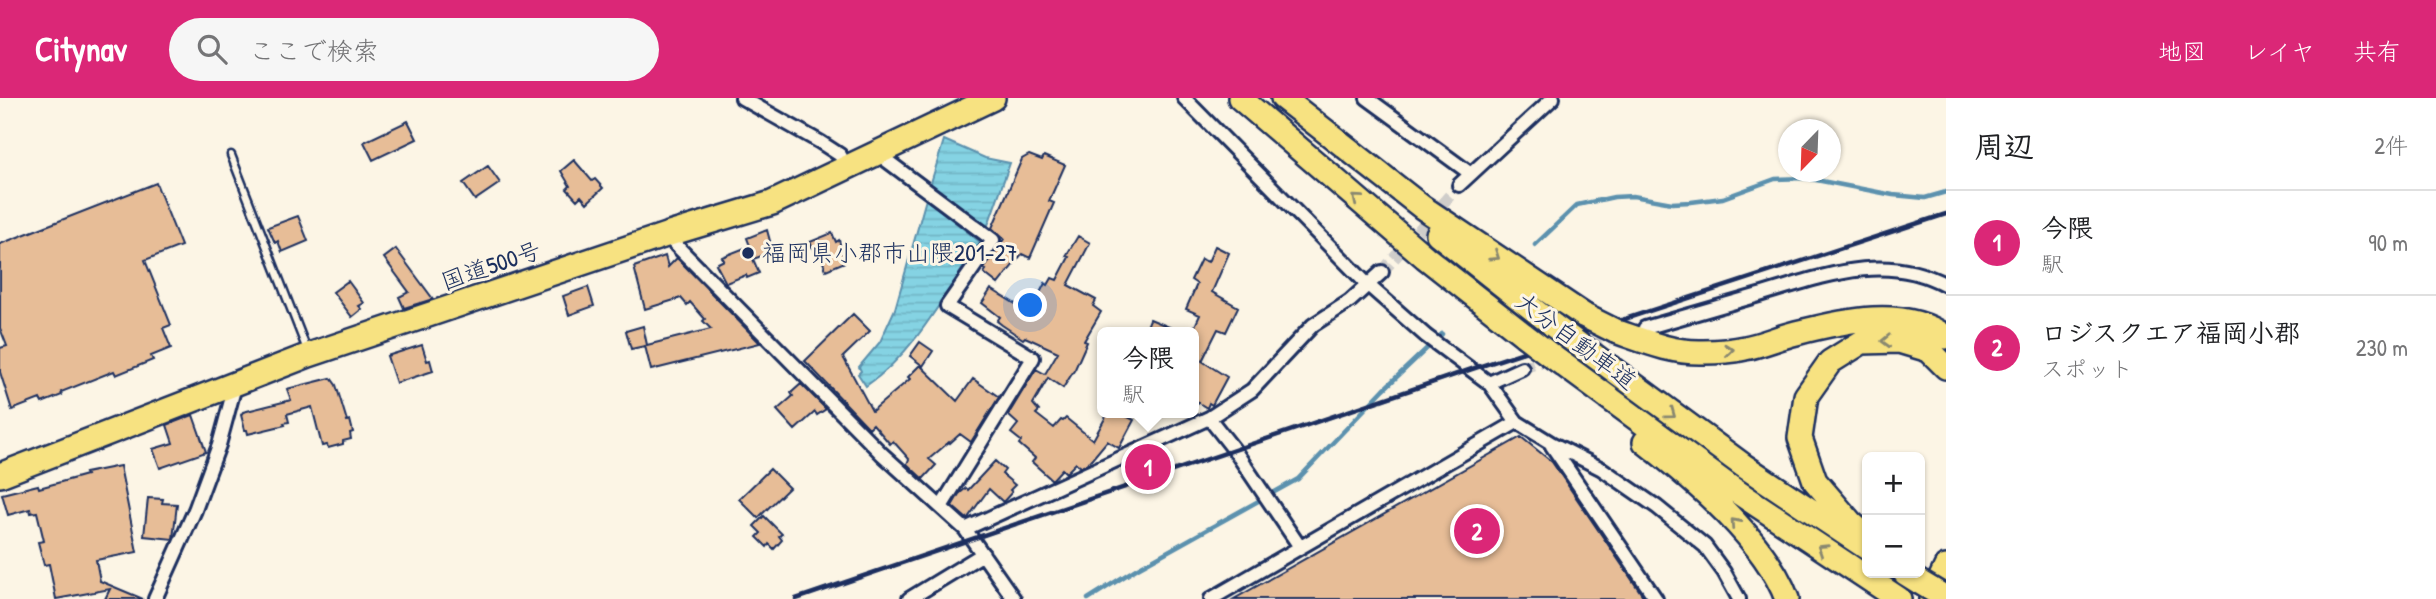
<!DOCTYPE html>
<html lang="ja">
<head>
<meta charset="utf-8">
<style>
  :root { --surface:#fff; --page:#f6f6f6; --text:#202124; --muted:#757577; --line:#e0e0e0; --accent:#db2777 }
  body { margin:0; font-family:"Patrick Hand","Klee One",sans-serif; background:var(--page); color:var(--text) }
  .controls { position:absolute; right:21px; bottom:21px; display:grid; overflow:hidden; border-radius:10px; box-shadow:0 2px 5px #0004 }
  .controls button { width:63px; height:63px; display:grid; place-items:center; padding:0; border:0; border-bottom:2px solid var(--line); background:var(--surface); color:var(--text); font:35px sans-serif }
  .compass { position:absolute; left:1778px; top:21px; width:63px; height:63px; border-radius:50%; background:var(--surface); box-shadow:0 2px 5px #0004; rotate:203deg }
  .you { position:absolute; left:1031px; top:208px; width:24px; height:24px; margin:-18px; border:5px solid #fff; border-radius:50%; background:#1a73e8; box-shadow:0 0 0 10px #1a73e833 }
  .badge { display:grid; place-items:center; width:46px; height:46px; border-radius:50%; background:var(--accent); color:#fff; font-size:23px; font-weight:700 }
  .pin { position:absolute; translate:-50% -50%; border:4px solid #fff; box-shadow:0 2px 7px #0006 }
  .popup { position:absolute; left:1097px; top:229px; width:102px; height:91px; box-sizing:border-box; display:grid; place-content:center; border-radius:10px; background:var(--surface); filter:drop-shadow(0 2px 5px #0005); font-size:23px; white-space:nowrap; color:var(--muted) }
  .popup b { font-size:26px; color:var(--text) }
  .popup::after { content:''; position:absolute; left:50%; top:100%; margin-left:-14px; border:14px solid transparent; border-top-color:var(--surface) }
  .list { margin:0; padding:0; list-style:none }
  h2 { display:flex; justify-content:space-between; align-items:center; height:91px; margin:0; padding:0 28px; font-size:30px }
  h2 small { font-size:23px; font-weight:400; color:var(--muted) }
  .list li { display:grid; grid-template-columns:46px 1fr auto; gap:21px; align-items:center; box-sizing:border-box; height:105px; padding:0 28px; border-top:2px solid var(--line) }
  .list b { display:block; font-size:26px; white-space:nowrap }
  .list p { margin:0; font-size:23px; white-space:nowrap; color:var(--muted) }
  .list em { font-size:23px; font-style:normal; color:var(--muted) }
  .icon { flex:none; width:38px; height:38px; fill:none; stroke:currentColor; stroke-width:2; stroke-linecap:round; stroke-linejoin:round }
  .map { position:relative; flex:none; width:1946px; height:501px; overflow:hidden }
  header { display:flex; align-items:center; gap:42px; box-sizing:border-box; height:98px; padding:0 35px; background:var(--accent); color:#fff }
  header strong { font-size:33px }
  nav { display:flex; gap:38px; margin-inline-start:auto; font-size:24px }
  .search { width:490px; height:63px; background:var(--page); display:flex; align-items:center; gap:18px; box-sizing:border-box; padding:0 24px; border-radius:38px; color:var(--muted); font-size:26px }
  main { display:flex }
  aside { flex:1; background:var(--surface) }
  .map>svg:first-child { display:block }
  .water { fill:url(#water-rules); stroke:#5b91ae; stroke-width:2 }
  .lines { fill:none; stroke-linecap:round; stroke-linejoin:round }
  .stream { stroke:#5b91ae; stroke-width:4.5 }
  .building { fill:#e7bd97; stroke:#1b2f5e; stroke-width:2 }
  .street-tunnel { stroke:#cfcdca; stroke-width:12; stroke-dasharray:12 6; stroke-linecap:butt }
  .lane-casing { stroke:#1b2f5e; stroke-width:11 }
  .street-casing { stroke:#1b2f5e; stroke-width:18 }
  .highway-casing { stroke:#1b2f5e; stroke-width:28 }
  .lane { stroke:#fcf5e5; stroke-width:6 }
  .street { stroke:#fcf5e5; stroke-width:12 }
  .highway { stroke:#f7e281; stroke-width:23 }
  .rail { stroke:#1b2f5e; stroke-width:4.5 }
  .highway-bridge-casing { stroke:#1b2f5e; stroke-width:28; stroke-linecap:butt }
  .highway-bridge { stroke:#f7e281; stroke-width:23 }
  .oneway { stroke:#898870 }
  .poi-dot { fill:#1b2f5e; stroke:#fcf5e5; stroke-width:2.5 }
  .labels { text-anchor:middle; stroke-width:6; stroke-linejoin:round; paint-order:stroke }
  .poi-label { font-size:24px; fill:#1b2f5e; stroke:#fcf5e5; text-anchor:start }
  .street-label { font-size:24px; fill:#1b2f5e; stroke:#fcf5e5 }
</style>
</head>
<body>
<header>
<strong>Citynav</strong>
<div class="search"><svg class="icon" aria-label="search" viewBox="0 0 24 24"><circle cx="10" cy="10" r="6"/><path d="M15 15l6 6"/></svg>ここで検索</div>
<nav><a>地図</a><a>レイヤ</a><a>共有</a></nav>
</header>
<main>
<div class="map">
<svg width="1946" height="501" viewBox="0 0 1946 501">
  <defs>
    <pattern id="water-rules" width="6" height="5" patternUnits="userSpaceOnUse" patternTransform="scale(1.75)"><rect width="6" height="5" fill="#85d3e3"/><path d="M0 2.5h6" fill="none" stroke="#72b5c5"/></pattern>
  </defs>
  <rect width="100%" height="100%" fill="#fcf5e5"/>
  <filter id="ink" filterUnits="userSpaceOnUse"><feTurbulence type="fractalNoise" baseFrequency=".0143" numOctaves="2"/><feDisplacementMap in="SourceGraphic" scale="14" xChannelSelector="R" yChannelSelector="G"/><feConvolveMatrix kernelMatrix="1 2 1 2 8 2 1 2 1" color-interpolation-filters="sRGB"/></filter>
  <g filter="url(#ink)">
    <path class="water" d="M944,42L985,60L1010,65L988,127L985,129L930,88Z
      M926,101L980,144C946,194 916,254 866,288L858,276L861,273L859,269L880,244L895,211Z"/>
    <g class="lines">
      <path class="stream" d="M1535,147L1577,107L1614,99L1633,98L1672,105L1691,104L1723,100L1775,81L1806,80L1893,97L1925,100L1946,94
        M1088,501L1136,471L1298,381L1384,291L1442,236"/>
    </g>
    <path class="building" d="M408,23L417,41L373,62L364,44Z
      M1029,57L1042,62L1044,58L1065,67L1049,103L1054,105L1030,160L1022,156L998,186L984,175L986,172L984,171L1004,141L992,130L1022,61Z
      M574,62L592,83L595,81L603,90L587,105L581,98L577,102L567,91L570,88L561,73Z
      M488,68L500,85L475,102L463,85Z
      M156,85L181,148L145,162L171,227L163,230L171,250L151,258L153,262L116,277L114,273L61,294L62,297L42,305L40,301L12,312L0,274V250L7,248L0,230V146Z
      M298,118L308,143L282,154L278,143L275,145L268,129Z
      M767,132L773,154L753,161L759,175L747,180L746,177L726,185L716,166L724,162L722,159L750,148L747,140Z
      M832,135L836,144L839,142L845,164L826,172L820,156L816,158L810,144Z
      M1078,138L1090,145L1068,187L1096,202L1093,208L1101,214L1084,243L1087,244L1075,271L1063,290L1048,280L1033,306L1039,313L1036,316L1054,330L1061,322L1063,323L1066,320L1093,342L1108,315H1120L1134,322L1119,350L1107,343L1088,366L1081,369L1076,365L1066,375L1062,371L1052,382L1032,364L1035,360L1019,346L1021,343L1011,335L1018,326L1008,317L1036,271L1045,276L1058,254L1025,239L1023,241L1002,227L997,223L1000,219L982,205L991,191L1030,215L1045,185L1048,187L1052,180L1057,182L1069,159L1066,158Z
      M1215,148L1229,155L1212,194L1238,209L1226,234L1218,231L1202,263L1227,279L1212,307L1209,305L1207,310L1194,302V230L1200,217L1186,211L1197,186L1191,182L1201,161L1208,164Z
      M396,151L433,201L404,210L399,199L409,194L384,160Z
      M665,158L668,169L677,160L760,245L651,272L645,248L631,251L626,233L643,228L647,247L711,231L703,223L705,221L690,204L687,207L681,200L645,211L634,169Z
      M348,183L364,205L359,208L362,211L352,219L333,194Z
      M588,189L594,208L569,217L563,198Z
      M853,216L870,233L843,259L872,313L910,281L908,279L920,267L957,303L973,281L999,299L971,344L960,336L950,345L949,344L929,361L936,367L923,381L907,366L909,361L893,343L890,346L873,326L869,330L805,263Z
      M1150,221L1181,234H1145Z
      M920,244L933,253L923,268L910,258Z
      M422,247L427,263L430,262L433,273L396,285L387,258Z
      M331,280L336,287L347,323L350,322L353,334L350,335L351,341L343,343V346L328,350L327,347L322,348L312,309L287,316L289,324L284,325L285,327L248,336L247,332H245L241,317L243,314L291,302L287,291Z
      M801,286L826,311L817,317L815,314L795,332L777,312L793,298L791,295Z
      M193,317L206,354L160,370L153,351L173,345L167,327Z
      M1521,339L1552,364L1645,501H1234Z
      M995,363L1005,372L1002,376L1015,387L1010,392L1012,394L1003,404L989,391L967,421L952,408L959,396L966,390L968,392Z
      M120,368L137,454L96,462L100,483L143,501H105L110,491L56,501L49,466L44,467L38,444L44,443L37,414L31,415L30,411L8,417L2,396L38,387L39,390L86,377L85,375Z
      M770,371L789,390L758,420L739,401Z
      M148,400L163,401L162,405L177,406L173,441L144,438Z
      M764,418L782,436L779,438L782,442L774,451L769,446L767,449L757,439L761,435L754,428Z"/>
    <g class="lines">
      <path class="street-tunnel" d="M1382,174L1459,87
        M1522,270L1622,238"/>
      <g class="lane-casing">
        <path id="lane" d="M231,57L307,252"/>
      </g>
      <g class="street-casing">
        <path id="street" d="M742,0L820,44L840,57L847,70
          M1184,0L1368,187L1426,238L1489,285L1517,324L1551,345L1602,371L1657,409L1705,448L1724,474L1739,501
          M1367,0L1471,76
          M878,56L993,142L947,208L1033,260L941,409
          M1459,87L1553,0
          M666,137L882,356L965,431L1014,501
          M1645,230C1683,219 1721,208 1759,197C1821,179 1884,153 1946,187
          M1489,285L1522,270
          M1209,320L1235,353L1300,449
          M1552,348L1656,501
          M965,431L1209,320L1252,292L1313,227L1350,203L1382,174
          M155,501L195,412L219,347L236,284
          M909,501L983,456
          M1211,501L1517,324"/>
      </g>
      <g class="highway-casing">
        <path id="highway" d="M1240,0L1425,159L1524,237
          M1283,0L1422,109L1585,218
          M1438,136L1554,228
          M1615,233C1644,243 1672,255 1703,254C1716,254 1732,253 1745,250C1762,247 1779,239 1796,235C1843,223 1904,208 1946,239
          M1577,245L1744,368L1867,450
          M1549,256L1730,389L1899,501
          M1645,344C1695,383 1765,442 1787,501
          M0,377L309,257L666,137L772,105L993,0
          M1865,437L1851,425L1815,383L1800,340L1806,298L1830,264L1862,244L1899,243L1929,252L1946,269
          M1905,475L1921,485
          M1931,501L1946,469"/>
      </g>
      <use href="#lane" class="lane"/>
      <use href="#street" class="street"/>
      <use href="#highway" class="highway"/>
      <path class="rail" d="M796,501L1472,271L1946,116"/>
      <g class="highway-bridge-casing">
        <path id="highway-bridge" d="M1585,218L1615,233
          M1554,228L1577,245
          M1524,237L1549,256
          M1921,485L1946,500"/>
      </g>
      <use href="#highway-bridge" class="highway-bridge"/>
    </g>
    <defs><path id="oneway-chevron" d="M-2-3.5L2.5 0L-2 3.5" fill="none" stroke-width="1.6" stroke-linecap="round" stroke-linejoin="round" transform="scale(1.75)"/></defs>
    <g class="oneway">
      <use href="#oneway-chevron" transform="translate(1357 101) rotate(-140)"/>
      <use href="#oneway-chevron" transform="translate(1495 158) rotate(34)"/>
      <use href="#oneway-chevron" transform="translate(1886 243) rotate(178)"/>
      <use href="#oneway-chevron" transform="translate(1729 252) rotate(-6)"/>
      <use href="#oneway-chevron" transform="translate(1671 316) rotate(36)"/>
      <use href="#oneway-chevron" transform="translate(1735 425) rotate(-132)"/>
      <use href="#oneway-chevron" transform="translate(1822 451) rotate(-147)"/>
    </g>
  </g>
  <circle class="poi-dot" cx="748" cy="155" r="7"/>
  <g class="labels">
    <g class="poi-label">
      <text x="762" y="163">福岡県小郡市山隈201-27</text>
    </g>
    <g class="street-label">
      <text transform="translate(491 168) rotate(-19)" y="8">国道500号</text>
      <text transform="translate(1576 243) rotate(37)" y="8">大分自動車道</text>
    </g>
  </g>
</svg>
<div class="controls">
<button>+</button>
<button>−</button>
</div>
<svg class="compass" viewBox="-18 -18 36 36"><path d="M0-13l5 13h-10z" fill="#e53935"/><path d="M0 13l5-13h-10z" fill="#757577"/></svg>
<div class="you"></div>
<div class="pin badge" style="left:1148px;top:369px">1</div>
<div class="popup"><b>今隈</b>駅</div>
<div class="pin badge" style="left:1477px;top:433px">2</div>
</div>
<aside>
<h2>周辺<small>2件</small></h2>
<ul class="list">
<li><span class="badge">1</span><div><b>今隈</b><p>駅</p></div><em>90 m</em></li>
<li><span class="badge">2</span><div><b>ロジスクエア福岡小郡</b><p>スポット</p></div><em>230 m</em></li>
</ul>
</aside>
</main>
</body>
</html>
